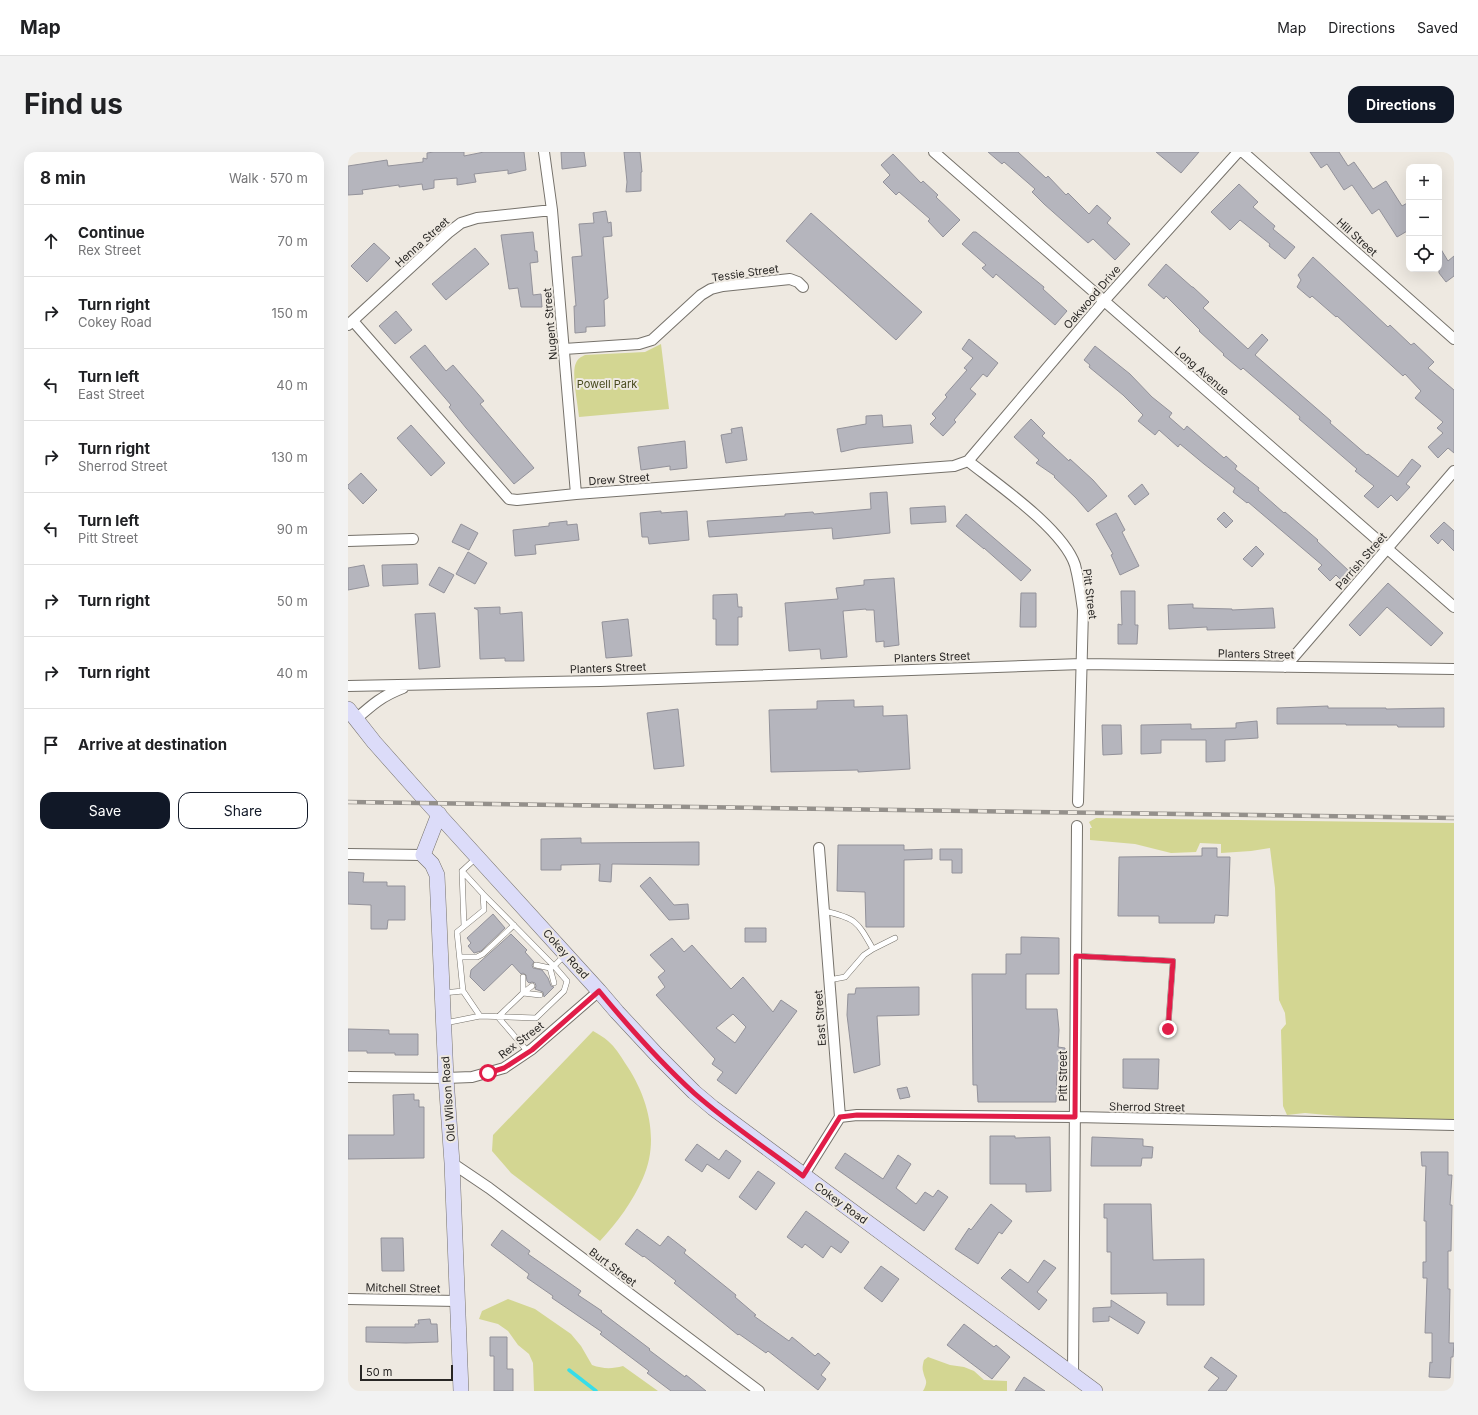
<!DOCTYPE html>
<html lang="en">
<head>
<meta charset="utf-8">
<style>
  :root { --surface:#fff; --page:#f2f2f2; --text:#202124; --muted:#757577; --line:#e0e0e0; --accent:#111827 }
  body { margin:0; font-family:Inter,sans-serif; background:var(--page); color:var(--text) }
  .controls { position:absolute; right:12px; top:12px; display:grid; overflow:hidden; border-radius:8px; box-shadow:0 4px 16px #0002 }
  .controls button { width:36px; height:36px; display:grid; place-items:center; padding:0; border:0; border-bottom:1px solid var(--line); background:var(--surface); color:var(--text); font:20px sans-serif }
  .scale { position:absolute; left:12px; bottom:10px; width:93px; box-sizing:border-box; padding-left:4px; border:2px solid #282624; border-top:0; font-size:11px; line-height:14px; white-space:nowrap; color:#282624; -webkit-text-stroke:3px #eee9e1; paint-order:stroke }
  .stop { position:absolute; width:12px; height:12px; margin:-9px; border:3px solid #e11d48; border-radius:50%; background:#fff }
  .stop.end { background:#e11d48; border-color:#fff; box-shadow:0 1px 4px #0008 }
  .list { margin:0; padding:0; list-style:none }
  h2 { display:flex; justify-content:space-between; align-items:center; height:52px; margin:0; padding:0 16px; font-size:17px }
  h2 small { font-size:13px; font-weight:400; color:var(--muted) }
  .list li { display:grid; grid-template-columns:26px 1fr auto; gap:12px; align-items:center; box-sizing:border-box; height:72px; padding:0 16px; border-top:1px solid var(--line) }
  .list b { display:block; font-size:15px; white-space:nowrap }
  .list p { margin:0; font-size:13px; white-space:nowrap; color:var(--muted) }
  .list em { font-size:13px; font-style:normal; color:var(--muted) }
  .actions { display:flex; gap:8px; padding:12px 16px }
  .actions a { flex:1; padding:9px 0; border:1px solid var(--accent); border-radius:12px; text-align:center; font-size:14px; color:var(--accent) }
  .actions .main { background:var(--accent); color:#fff }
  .icon { flex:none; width:22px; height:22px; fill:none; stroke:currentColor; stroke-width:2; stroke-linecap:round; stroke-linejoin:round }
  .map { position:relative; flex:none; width:1106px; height:1239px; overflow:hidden; border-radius:12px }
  header { display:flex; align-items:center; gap:24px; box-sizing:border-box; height:56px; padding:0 20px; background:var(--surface); border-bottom:1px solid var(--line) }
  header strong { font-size:19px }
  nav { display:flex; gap:22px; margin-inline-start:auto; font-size:14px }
  .intro { display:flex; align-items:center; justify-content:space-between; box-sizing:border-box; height:96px; padding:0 24px }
  h1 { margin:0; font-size:28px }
  .button { padding:10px 18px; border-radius:12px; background:var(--accent); color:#fff; font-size:14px; font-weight:700 }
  main { display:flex; gap:24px; padding:0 24px }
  aside { flex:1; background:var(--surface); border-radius:12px; box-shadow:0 4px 16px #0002 }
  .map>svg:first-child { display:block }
  .green { fill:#d3d692 }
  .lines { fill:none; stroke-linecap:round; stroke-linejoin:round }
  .stream { stroke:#37dde9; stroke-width:3.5 }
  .building { fill:#b5b5bd; stroke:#93929a; fill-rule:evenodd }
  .lane-casing { stroke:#76726b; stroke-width:6 }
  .street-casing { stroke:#76726b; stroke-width:12 }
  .secondary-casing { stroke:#76726b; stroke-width:16 }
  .lane { stroke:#fff; stroke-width:5 }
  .street { stroke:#fff; stroke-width:10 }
  .secondary { stroke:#dcdcf9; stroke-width:15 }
  .rail-casing { stroke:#94908b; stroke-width:4.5 }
  .rail { stroke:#eee9e1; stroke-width:3; stroke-dasharray:9; stroke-linecap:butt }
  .route { stroke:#e11d48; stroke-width:5 }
  .labels { text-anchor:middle; stroke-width:4; stroke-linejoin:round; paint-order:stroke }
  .street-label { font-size:11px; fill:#282624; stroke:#eee9e1 }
  .park-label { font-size:11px; fill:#484a1e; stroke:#eee9e1 }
</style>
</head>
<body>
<header>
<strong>Map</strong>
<nav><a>Map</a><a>Directions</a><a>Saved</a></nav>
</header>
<div class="intro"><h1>Find us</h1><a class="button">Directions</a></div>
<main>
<aside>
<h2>8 min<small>Walk · 570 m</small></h2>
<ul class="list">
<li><svg class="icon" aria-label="ahead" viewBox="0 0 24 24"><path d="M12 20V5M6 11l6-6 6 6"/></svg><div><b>Continue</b><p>Rex Street</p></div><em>70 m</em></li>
<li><svg class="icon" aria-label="right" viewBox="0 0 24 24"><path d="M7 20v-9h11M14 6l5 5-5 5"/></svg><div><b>Turn right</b><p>Cokey Road</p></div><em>150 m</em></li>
<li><svg class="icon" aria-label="left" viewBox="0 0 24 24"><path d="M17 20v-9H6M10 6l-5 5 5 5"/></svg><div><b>Turn left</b><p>East Street</p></div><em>40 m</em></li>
<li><svg class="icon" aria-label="right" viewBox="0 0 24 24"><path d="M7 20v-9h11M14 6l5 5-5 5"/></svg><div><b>Turn right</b><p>Sherrod Street</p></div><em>130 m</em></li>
<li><svg class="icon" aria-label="left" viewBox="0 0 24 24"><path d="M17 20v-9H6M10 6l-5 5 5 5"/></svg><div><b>Turn left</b><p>Pitt Street</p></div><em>90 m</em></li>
<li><svg class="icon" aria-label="right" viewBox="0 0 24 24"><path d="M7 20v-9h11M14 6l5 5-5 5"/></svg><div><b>Turn right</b></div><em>50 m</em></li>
<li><svg class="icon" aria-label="right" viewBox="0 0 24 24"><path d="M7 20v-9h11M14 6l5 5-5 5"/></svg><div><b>Turn right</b></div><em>40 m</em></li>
<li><svg class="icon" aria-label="arrive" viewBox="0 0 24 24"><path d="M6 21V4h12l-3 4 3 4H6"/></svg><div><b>Arrive at destination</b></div></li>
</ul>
<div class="actions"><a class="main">Save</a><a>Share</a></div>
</aside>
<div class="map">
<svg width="1106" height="1239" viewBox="0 0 1106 1239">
  <rect width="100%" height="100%" fill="#eee9e1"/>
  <path class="green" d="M313,192L321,257L231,265C230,253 223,220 228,211C230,206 233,205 237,203L297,200Z
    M748,666L1106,671V968L1011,966L957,961L939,963L935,954L933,878L938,872L937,861L931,848L927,736L922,696L903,699L873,701V692L852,691L848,700L823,701L787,692L742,688V676H744L741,670Z
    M245,879C250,882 256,885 260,889C267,895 272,903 277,911C300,944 312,988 295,1026C285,1049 269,1071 252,1089L163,1021L144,999L145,983Z
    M160,1147L187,1157L223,1182L233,1194L244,1213C255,1217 264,1217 275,1214L310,1239H186L185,1211L181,1202L170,1193L160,1179L150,1172L131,1167L134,1159Z
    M580,1205L602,1213L616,1215L626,1219L636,1228L659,1229V1239H575C581,1228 577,1229 575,1219C574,1216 575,1212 576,1208Z"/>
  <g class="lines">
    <path class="stream" d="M221,1218L248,1239"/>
  </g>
  <path class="building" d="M86,0H116V4L136,0H176L178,18L160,22V18L126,22L128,30L109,33V26L86,28V36L75,38L74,32L51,35V33L14,38L15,42L0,43V14L39,8L40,14L75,10V6L79,7V1Z
    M213,0H236L238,14L214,17Z
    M276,0H292L294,20H293V39L278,40L279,30Z
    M640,0H670L698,26L700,24L718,43L720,41L741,62L749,53L763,66L759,71L782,92L767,108L745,87L740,91L696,52L684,40L687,37L656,10L654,12Z
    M808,0H851L833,21Z
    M962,0H991L1000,14L1006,10L1025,37L1038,29L1054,54L1061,50V78L1049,85L1031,57L1024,62L1004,33L996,38L979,12L973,16Z
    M545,2L573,31L575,29L590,43L588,45L612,68L595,85L580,69L582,67L551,40L548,43L535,30L542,23L533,13Z
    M891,32L910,50L905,55L927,74L925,77L947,95L937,107L921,94L922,92L892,68L882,78L863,60Z
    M258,59L260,71L263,70L264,84L255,85L260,146L256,148L257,174L238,175V180L227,181L226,154H228L224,105L234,104L231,72L246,71L245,61Z
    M463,61L574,160L548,188L438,89Z
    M185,80L187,99H189L190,110L182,111L185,143L193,142L194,155H173L170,136L161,137L153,83Z
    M625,80H628L696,135L695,137L719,159L707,173L648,122L645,126L634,116L638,113L614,92Z
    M26,91L42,106L19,130L3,114Z
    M1091,94L1100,109L1106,104V124L1098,130L1091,121Z
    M127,96L141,112L98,148L84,132Z
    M965,105L1040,175L1042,173L1063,193L1066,191L1086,210L1080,216L1106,238V301L1100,296L1090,306L1080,295L1095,281L1089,276L1095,270L1067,246L1073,239L1057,222L1055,224L989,164L988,165L964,144L962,146L949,135L953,128L950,123Z
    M818,112L844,135H845L861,150L855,156L900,197L914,182L920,188L907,203L983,269L982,271L1019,303L1020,302L1050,325L1064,307L1073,314L1058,332L1062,335L1049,349L1043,343L1030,356L1016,344L1026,334L1007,319L1009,317L951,267L952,265L895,216L893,218L875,203L876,202L851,179L852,178L818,144L816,147L800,133Z
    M48,159L64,178L47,192L31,174Z
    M621,187L650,211L639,225L635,222L622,237L628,242L606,268L608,270L595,284L582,272L588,266L584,262L599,245L597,243L619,218L616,216L625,206L614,197Z
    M77,193L98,219L105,213L136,249L132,252L186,316L166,332L118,276L101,255L103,253L62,205Z
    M747,194L782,222L804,245L824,261L821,265L836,278L839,274L876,306L878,304L889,314L887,317L911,336L910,338L936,361L937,360L970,388L969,389L1001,419L993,428L988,423L982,429L970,417L974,413L900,350L899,351L885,340L887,336L856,312L832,292L830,295L811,278L807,283L790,269L795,263L775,243L741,215L742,213L736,208Z
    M534,263L535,275L563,273L565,291L510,296L493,300L489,277L518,272V264Z
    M683,267L697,281L694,284L721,309L722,307L745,328L759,344L740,360L728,346L706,325L707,324L688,311L691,308L666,285Z
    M63,273L97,311L83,324L49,286Z
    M394,275L399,308L378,311L373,283L384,281L383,277Z
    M337,289L339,316L322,318V314L293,318L290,295Z
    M13,321L29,338L15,352L0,336V333Z
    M794,332L801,342L787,353L780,344Z
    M539,340L542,381L485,387L484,376L361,385L359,369L437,364V362L465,360L466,362L523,357L522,341Z
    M597,354L598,370L563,372L562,356Z
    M313,359V361L339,359L341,388L301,392L300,385H294L292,361Z
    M876,360L885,369L878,376L869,367Z
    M768,361L777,378L774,380L791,414L772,423L763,403L765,402L748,372Z
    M618,362L683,418L673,429L636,396V397L608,374Z
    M219,369V373L229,372L231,388L187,393L188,402L167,404L165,378L201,374V371Z
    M1096,370L1106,379V399L1094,387L1090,392L1082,384Z
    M113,372L130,381L121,398L104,390Z
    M908,394L916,402L904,415L895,407Z
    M120,400L139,411L127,432L108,422Z
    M69,412L70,432L35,434L34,413Z
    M16,413L21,434L0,438V416Z
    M91,415L106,423L96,441L81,433Z
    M546,426L551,493L536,495V489L528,490L526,458H518V457L495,459L499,505L473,507L472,497L441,499L437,451L490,447L488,436L516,433V428Z
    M1040,431L1095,481L1083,494L1039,455L1012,484L1001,473Z
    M773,439H787V473H790L789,492H770V472L774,473Z
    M673,441H688V475H672Z
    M389,442L390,455H394V465H390V493H368V467H365V443Z
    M845,452V456L884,457V458L925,456L927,476L859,478V475L821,477L820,453Z
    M152,455V462L174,460L176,509H157V506L132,507L130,458L126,456Z
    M87,461L92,515L71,517L67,462Z
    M280,467L284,504L258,506L254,470Z
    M506,548V555L535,554V564L559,563L562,617L510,620V618L423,620L421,558L469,557V549Z
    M980,554V556H1038V557L1096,556V575H1050L1049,573H998V572H929V556Z
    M330,557L336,614L306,617L299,561Z
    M909,569L910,586L877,588V609L858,610V588H813V601L793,602V573L843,572V577L888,576V571Z
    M754,573H773L774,602L755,603Z
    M233,686V691L351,690V713L264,712L263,730L251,729L252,712L213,713V718H193V687Z
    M490,693H556V698L584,697V707L556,708V775H518L517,740L489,739Z
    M854,696H869V705H882L880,764L867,763L866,771H811V764H770L771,705L854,704Z
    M592,697H614V721H604V708H592Z
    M0,720L16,721L15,730H39V734H57V768H40L39,777H23V753L0,752Z
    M302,725L326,753L340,752L341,767L321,768L292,734Z
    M145,762L157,776L133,799L126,801L120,794L123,791L119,786Z
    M397,776H418V790H397Z
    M163,782L179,798L177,800L186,810L184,813L185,816L194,818L200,826L203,834L206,835L196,845L195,840L187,837L188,834L187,831L184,830L181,831L179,829L178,823L175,821L173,822L164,812L136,839L122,825L123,818Z
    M673,785L711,786V822H678V857H709L711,878L710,895L717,896L716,919H709L708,950H630L629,933H625L624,822H658V802H673Z
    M324,786L336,800L344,793L383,837L395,825L425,860L433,848L449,859L388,942L369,928L375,920L364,912L367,907L308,843L317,835L310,825L317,819L302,803ZM385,862L398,875L387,891L368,876Z
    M571,835V863L529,864L532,913L506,921L499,863L500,842H507L508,836Z
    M0,877L41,878V882H70V903H47V901H19V899H0Z
    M775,907H811L810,937L775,936Z
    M559,935L562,945L552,947L549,937Z
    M66,942V948H71V955H76V1006L0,1007V983H46L45,943Z
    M642,984H667V986L702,985L703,1039L678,1040V1032H642Z
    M744,985L795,987V994L805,995L804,1006H794L793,1014H743Z
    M349,992L371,1008L378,998L393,1009L381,1027L359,1012L354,1020L337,1008Z
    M1073,1000H1100V1023H1104L1102,1053H1104L1103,1099H1100V1137H1102L1101,1191H1106L1105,1205H1103L1102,1226L1081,1225L1082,1210L1084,1211V1181H1077L1079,1126H1075V1110H1078V1069H1076L1077,1040L1078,1014H1074Z
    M497,1001L535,1027L550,1003L563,1012L548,1036L568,1052L577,1040L585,1045L590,1038L600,1045L576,1079L487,1016Z
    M410,1019L427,1031L408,1058L391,1045Z
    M643,1052L664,1069L654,1082L651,1080L630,1112L607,1097L621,1076L623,1078Z
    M756,1052H803L805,1108L856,1107V1153H819V1141L763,1142V1100H759V1066H756Z
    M458,1059L501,1090L493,1101L483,1094L475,1106L457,1092L454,1096L439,1085Z
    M289,1077L312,1094L320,1084L338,1098L336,1101L388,1143L387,1145L408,1163L406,1164L441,1189L444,1185L467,1204L470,1201L482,1211L473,1223L478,1227L470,1238L420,1199L418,1201L391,1182L390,1183L326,1131L328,1129L296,1104L295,1105L277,1092Z
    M154,1078L182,1099L180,1102L233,1139L230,1143L254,1159L253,1160L302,1197L301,1198L337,1225L338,1223L358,1239H323L299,1221L301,1219L252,1182L254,1180L204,1146L205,1144L179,1126L181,1122L143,1093Z
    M33,1086H55L56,1119H34Z
    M696,1108L708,1116L689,1140L699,1148L691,1158L653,1126L662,1117L680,1131Z
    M533,1114L551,1127L534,1150L516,1136Z
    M763,1148L797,1170L790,1182L761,1164V1169L745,1170V1156L763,1155Z
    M82,1167L83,1172H89L90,1190L58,1191L18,1190V1175H67V1172H71L70,1168Z
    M616,1172L646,1195L648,1193L662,1205L644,1227L599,1193Z
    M142,1185H159V1217H165V1239H146V1204H142Z
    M863,1205L889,1224L878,1239H860L871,1226L856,1215Z
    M676,1225L697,1239H667Z"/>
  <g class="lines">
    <g class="lane-casing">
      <path id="lane" d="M114,719L116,774
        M135,742L206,814L202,816L188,813
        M476,759C508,766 509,769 525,797
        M728,804L825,809L820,877
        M112,805H129L135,802L166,773
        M202,816L206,831
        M175,825V841L150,865L180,900
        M481,828L497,825L516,803L525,797L547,786
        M115,839L132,864
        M95,841L115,839L109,780L136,758L135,742L114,719L128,706
        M175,841L192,843
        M175,841L184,834
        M97,871L132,864L188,866L216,839L219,829L206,814L216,804"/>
    </g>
    <g class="street-casing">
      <path id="street" d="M196,0L204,58L228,342
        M586,0L1106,455
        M895,0L1106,187
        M5,169L161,347L169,348L228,342L606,314L620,309L756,149L890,0
        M0,173L100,81L113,71L129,66L204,58
        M216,197L291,192L304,188L353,143L363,137L375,134L442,127L450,130L455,135
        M620,309C649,332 715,377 727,413C731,428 733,443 735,458L730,650
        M0,389L65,387
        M937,515L1106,319
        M0,534L252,529L734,512L1106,517
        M8,567C25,552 34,544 55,536
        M0,702L75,703
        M0,925L98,926L124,925L156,916L184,897L251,839
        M492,965L509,963L727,965L1106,973
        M104,1011L141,1036L411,1239
        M455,1024L492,965L471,696
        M0,1147L109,1149
        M725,1223L729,674"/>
    </g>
    <g class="secondary-casing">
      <path id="secondary" d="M0,557L26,590L81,652L251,839L269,860L309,903L346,940L365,956L747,1239
        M91,662L75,703L84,712L89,723L98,926L104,1011L113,1239"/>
    </g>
    <use href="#lane" class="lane"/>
    <use href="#street" class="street"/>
    <use href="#secondary" class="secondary"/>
    <g class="rail-casing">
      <path id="rail" d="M0,650L1106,666"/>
    </g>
    <use href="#rail" class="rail"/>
  </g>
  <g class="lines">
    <path class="route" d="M140,921L156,916L184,898L251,839C280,874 312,910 346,941C380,971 419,997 455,1024L492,965L509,963L727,965L728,804L825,809L820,877"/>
  </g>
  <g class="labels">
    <g class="street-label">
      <text transform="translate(1009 85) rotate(42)" y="4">Hill Street</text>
      <text transform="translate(74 90) rotate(-42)" y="4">Henna Street</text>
      <text transform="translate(397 121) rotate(-8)" y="4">Tessie Street</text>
      <text transform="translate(744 145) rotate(-49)" y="4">Oakwood Drive</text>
      <text transform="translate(202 172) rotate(-95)" y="4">Nugent Street</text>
      <text transform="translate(854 219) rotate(41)" y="4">Long Avenue</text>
      <text transform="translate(271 327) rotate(-4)" y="4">Drew Street</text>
      <text transform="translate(1013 409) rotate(-49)" y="4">Parrish Street</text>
      <text transform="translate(742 442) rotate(83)" y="4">Pitt Street</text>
      <text transform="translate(908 502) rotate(1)" y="4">Planters Street</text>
      <text transform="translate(584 505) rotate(-2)" y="4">Planters Street</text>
      <text transform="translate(260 516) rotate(-2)" y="4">Planters Street</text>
      <text transform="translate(218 802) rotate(48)" y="4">Cokey Road</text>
      <text transform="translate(472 866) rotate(-94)" y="4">East Street</text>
      <text transform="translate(173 888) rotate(-37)" y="4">Rex Street</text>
      <text transform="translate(715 924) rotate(-90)" y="4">Pitt Street</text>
      <text transform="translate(100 947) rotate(-94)" y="4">Old Wilson Road</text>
      <text transform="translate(799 955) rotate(1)" y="4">Sherrod Street</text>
      <text transform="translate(493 1051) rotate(36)" y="4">Cokey Road</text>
      <text transform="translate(265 1115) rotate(37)" y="4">Burt Street</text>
      <text transform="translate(55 1136) rotate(1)" y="4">Mitchell Street</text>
    </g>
    <g class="park-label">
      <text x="259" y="236">Powell Park</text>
    </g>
  </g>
</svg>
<div class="controls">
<button>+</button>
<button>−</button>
<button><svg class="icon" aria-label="locate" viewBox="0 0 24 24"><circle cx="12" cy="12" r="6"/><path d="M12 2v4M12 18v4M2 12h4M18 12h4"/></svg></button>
</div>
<div class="scale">50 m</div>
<div class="stop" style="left:140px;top:921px"></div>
<div class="stop end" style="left:820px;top:877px"></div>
</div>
</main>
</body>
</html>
